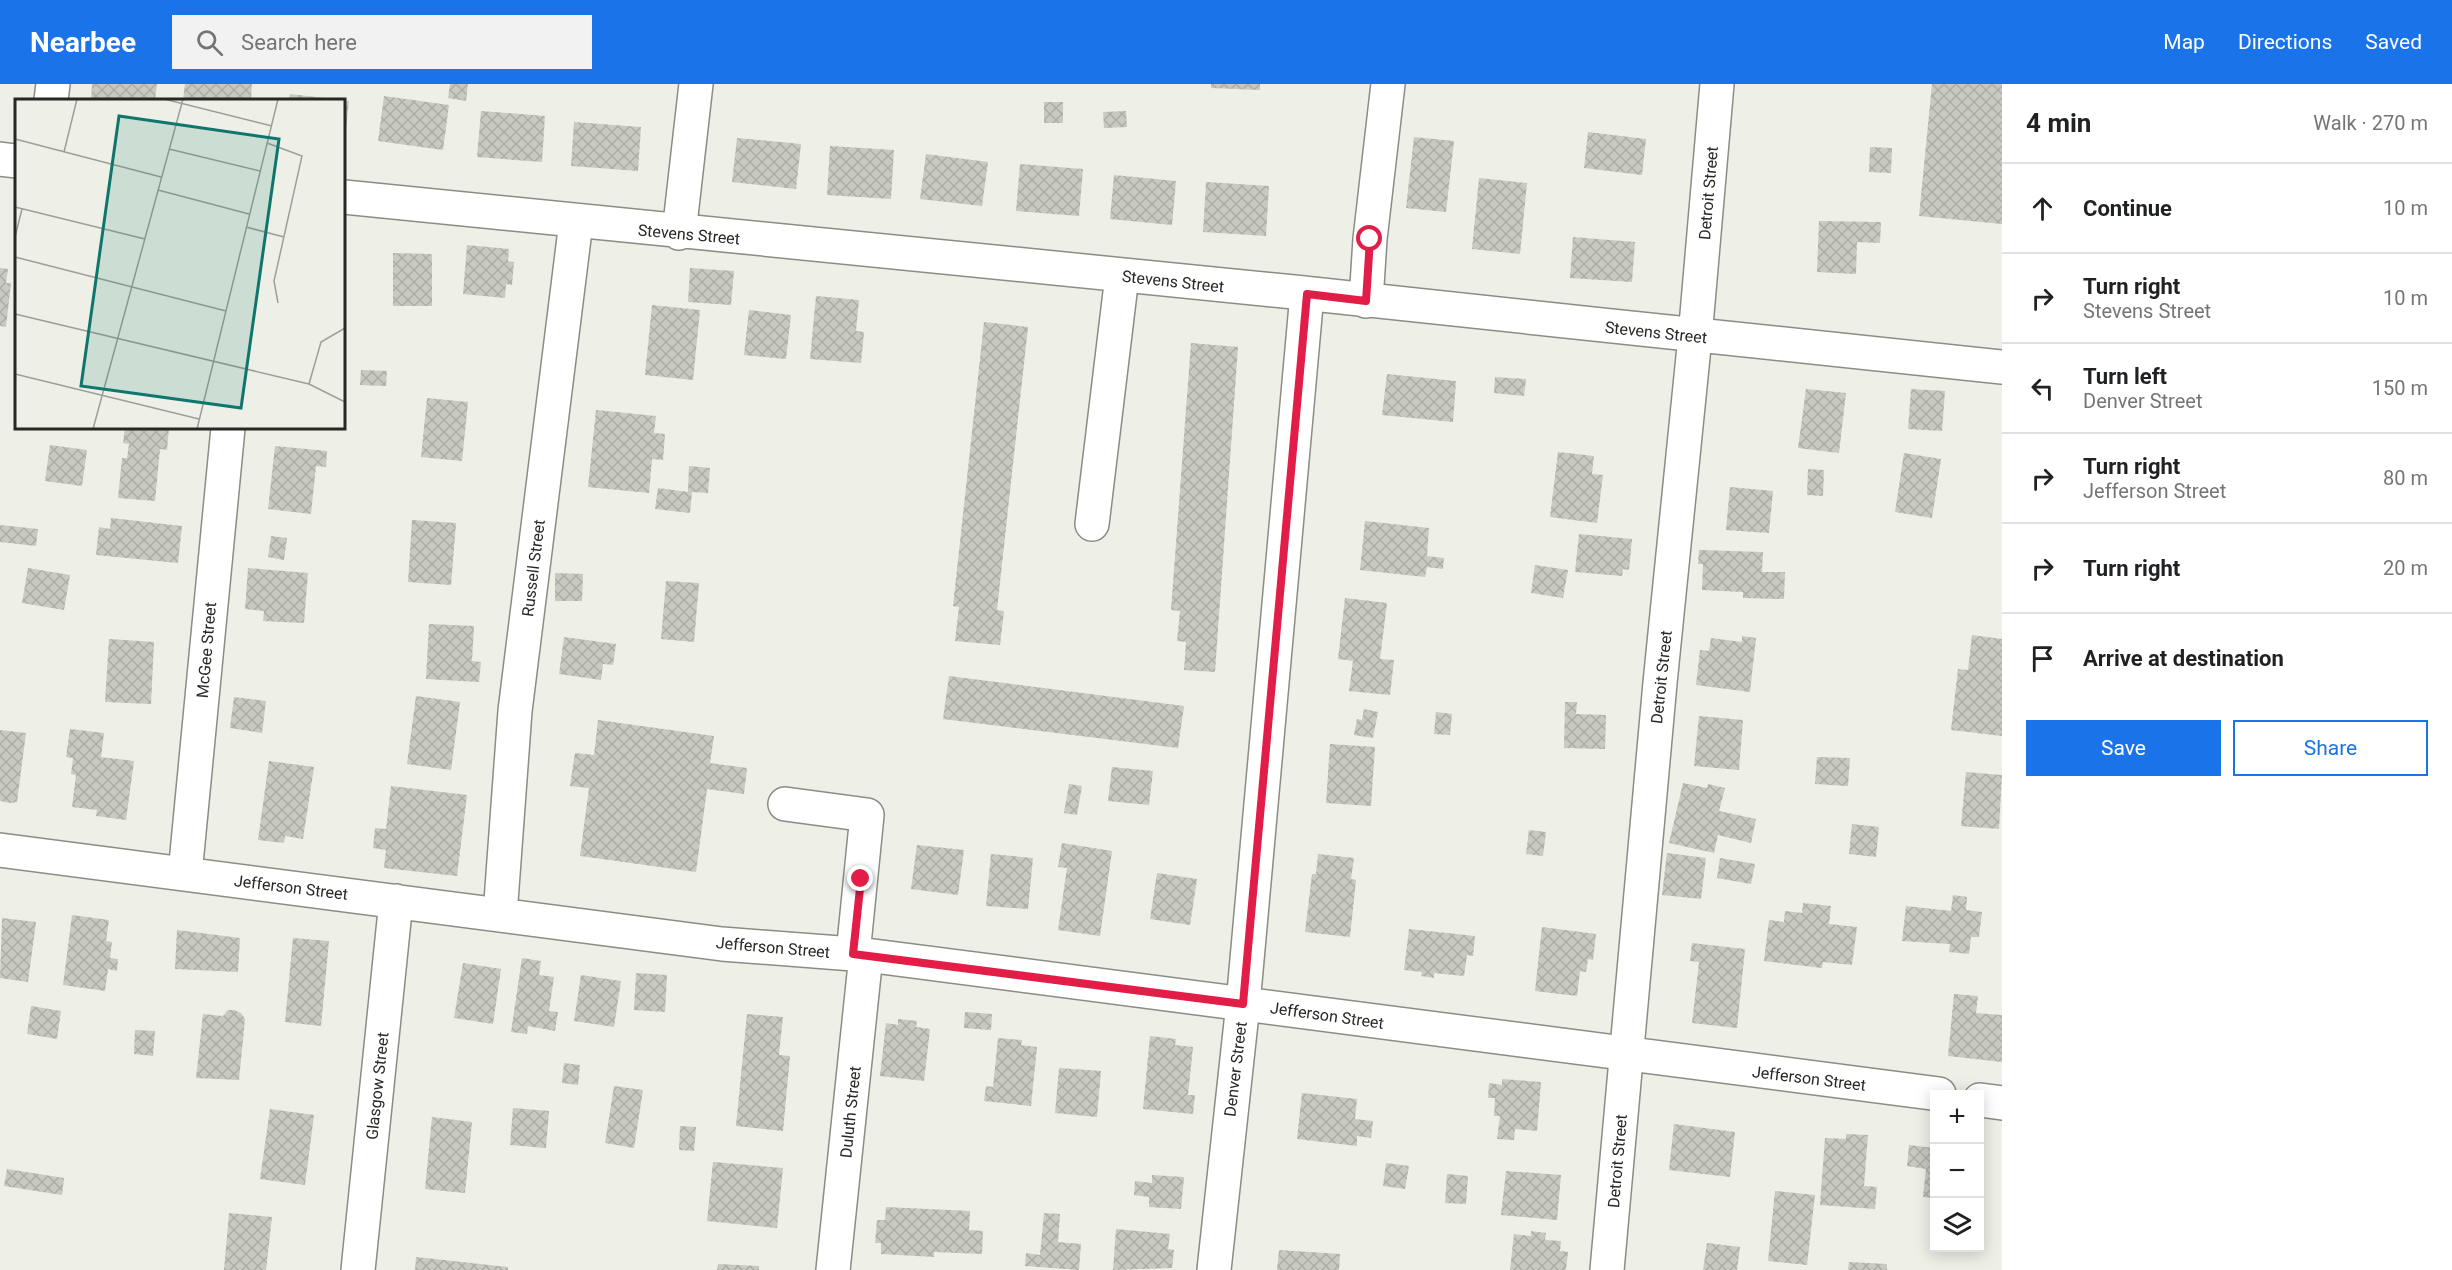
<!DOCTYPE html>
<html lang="en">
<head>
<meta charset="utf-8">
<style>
  :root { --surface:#fff; --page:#f2f2f2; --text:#202124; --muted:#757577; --line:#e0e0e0; --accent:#1a73e8 }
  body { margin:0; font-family:Roboto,sans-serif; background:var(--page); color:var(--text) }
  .controls { position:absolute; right:18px; bottom:18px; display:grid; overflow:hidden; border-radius:0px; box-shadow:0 3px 15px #0003 }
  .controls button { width:54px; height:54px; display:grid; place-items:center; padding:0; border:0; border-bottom:2px solid var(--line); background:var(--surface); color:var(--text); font:30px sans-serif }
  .stop { position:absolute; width:18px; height:18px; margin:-14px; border:4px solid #e11d48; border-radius:50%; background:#fff }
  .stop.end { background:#e11d48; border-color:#fff; box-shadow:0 2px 6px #0008 }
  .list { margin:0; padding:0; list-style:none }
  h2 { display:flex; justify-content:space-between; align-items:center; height:78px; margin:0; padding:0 24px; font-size:26px }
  h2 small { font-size:20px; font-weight:400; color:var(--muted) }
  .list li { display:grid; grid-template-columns:39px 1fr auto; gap:18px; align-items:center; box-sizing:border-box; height:90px; padding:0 24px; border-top:2px solid var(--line) }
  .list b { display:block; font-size:22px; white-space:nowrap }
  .list p { margin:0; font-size:20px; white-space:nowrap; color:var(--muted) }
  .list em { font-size:20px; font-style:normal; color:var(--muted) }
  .actions { display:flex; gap:12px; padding:18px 24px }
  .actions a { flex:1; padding:14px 0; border:2px solid var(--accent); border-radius:0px; text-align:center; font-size:21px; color:var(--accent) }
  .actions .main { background:var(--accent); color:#fff }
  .icon { flex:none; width:33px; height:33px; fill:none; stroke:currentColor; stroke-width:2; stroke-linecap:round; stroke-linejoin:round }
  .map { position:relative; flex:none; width:2002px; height:1186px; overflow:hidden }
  header { display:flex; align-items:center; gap:36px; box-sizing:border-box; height:84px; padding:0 30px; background:var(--accent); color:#fff }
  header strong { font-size:28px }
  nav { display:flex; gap:33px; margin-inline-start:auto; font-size:21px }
  .search { width:420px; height:54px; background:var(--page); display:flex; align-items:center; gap:15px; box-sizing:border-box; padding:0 21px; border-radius:0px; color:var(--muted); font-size:22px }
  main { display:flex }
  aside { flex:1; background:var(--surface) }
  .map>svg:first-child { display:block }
  .building { fill:url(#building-cross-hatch) }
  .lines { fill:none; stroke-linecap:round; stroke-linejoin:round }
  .minor-casing { stroke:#8c8c84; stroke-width:36 }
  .minor { stroke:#fff; stroke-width:33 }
  .route { stroke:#e11d48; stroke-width:8 }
  .labels { text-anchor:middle; stroke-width:6; stroke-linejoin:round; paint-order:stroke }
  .street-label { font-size:16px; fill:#272724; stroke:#fff }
  .inset-road { fill:none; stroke:#9e9f98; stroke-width:1.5 }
  .view { fill:#0f766e; fill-opacity:0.15; stroke:#0f766e; stroke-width:3 }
  .inset-edge { fill:none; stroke:#272724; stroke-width:3 }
</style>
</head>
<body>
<header>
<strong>Nearbee</strong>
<div class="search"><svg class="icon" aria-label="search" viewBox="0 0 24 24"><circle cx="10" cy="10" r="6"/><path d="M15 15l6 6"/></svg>Search here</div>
<nav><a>Map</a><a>Directions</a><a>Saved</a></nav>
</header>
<main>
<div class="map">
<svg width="2002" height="1186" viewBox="0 0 2002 1186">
  <defs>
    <pattern id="building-cross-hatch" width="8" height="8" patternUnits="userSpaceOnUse" patternTransform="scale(1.5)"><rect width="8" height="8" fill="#c8c9c0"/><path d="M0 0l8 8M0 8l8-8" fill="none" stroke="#acada5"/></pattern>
  </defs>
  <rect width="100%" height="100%" fill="#eeefe6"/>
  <path class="building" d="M92,0H157L155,16H91Z
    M185,0H252L251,16H183Z
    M450,0H468L466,17L448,14Z
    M1211,0H1260V6L1211,4Z
    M1932,0H2002V140L1919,132Z
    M290,10L333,15V16H289Z
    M384,12L449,21L443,66L378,57Z
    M344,16L349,17L345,55H344Z
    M1044,18H1063V39H1044Z
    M481,27L545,32L542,78L477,73Z
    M1126,27L1127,43L1104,44L1103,28Z
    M574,38L641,43L638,87L571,82Z
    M1588,48L1646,55L1642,91L1584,84Z
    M1414,53L1454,57L1446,128L1406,124Z
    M737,54L801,60L796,105L732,98Z
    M830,62L894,66L891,115L827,111Z
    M1870,63L1892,64L1891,89L1869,88Z
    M926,70L988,78L982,122L920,115Z
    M1020,80L1083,85L1079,132L1016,127Z
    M1114,91L1176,97L1172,141L1110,135Z
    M1479,94L1527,99L1520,170L1472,165Z
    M1206,98L1269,102L1266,152L1203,148Z
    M1819,137L1881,138L1880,159L1857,158L1856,190L1817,188Z
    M1573,153L1635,158L1632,198L1570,194Z
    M467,161L509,165L508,177L514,178L512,201L506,200L505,214L463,210Z
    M393,169L432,170V222H393Z
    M0,184L8,185L6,199H11L6,243L0,242Z
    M690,184L734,187L731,221L688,218Z
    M816,212L859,216L856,247L864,248L861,279L810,275Z
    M652,221L700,226L693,296L645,291Z
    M749,226L791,231L786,275L744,271Z
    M984,238L1028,243L997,526L1004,527L1000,561L955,557L959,523L953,522Z
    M1191,259L1238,263L1215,588L1184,586L1186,558L1177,557L1180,527L1171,526Z
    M361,286L387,287L386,302L360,301Z
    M1387,290L1456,297L1453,338L1382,331Z
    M1495,293L1526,295L1524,312L1494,309Z
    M1806,305L1846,309L1839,369L1798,364Z
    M1911,305L1945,307L1942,347L1908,345Z
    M427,314L468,318L462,377L421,373Z
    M596,326L656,332L654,349L665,350L663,376L652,375L649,409L588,403Z
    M125,344H169L167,366L160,365L155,417L118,414L122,374H127L129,360L123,359Z
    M50,361L87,366L82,402L45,397Z
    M275,362L327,367L326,383L316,382L311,430L268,425Z
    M1558,368L1594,372L1592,390L1603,391L1597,439L1550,433Z
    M1904,369L1941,375L1932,434L1895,428Z
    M689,382L710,384L708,409L692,408L690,429L655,425L658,404L688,408Z
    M1808,385L1824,386L1823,412L1807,411Z
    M1730,403L1773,407L1769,449L1726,446Z
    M111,434L182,442L178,479L96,471L99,443L110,445Z
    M412,436L456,439L451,501L408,498Z
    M1365,437L1429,444L1427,472L1444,474L1443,485L1427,483L1425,493L1360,486Z
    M0,441L38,445L36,462L0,458Z
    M1579,450L1632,455L1629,486L1623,485L1622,492L1575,488Z
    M271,452L287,454L284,476L268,473Z
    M1699,466L1763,468L1762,488H1785L1784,515L1743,514V508L1702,506L1703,480H1698Z
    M1535,481L1568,486L1563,514L1531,509Z
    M28,484L70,491L64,526L22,519Z
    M248,484L308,489L304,539L263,537L264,527L245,525Z
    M555,489L583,490L582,517H555Z
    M666,497L699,499L694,558L661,555Z
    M1345,514L1387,519L1380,575L1394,576L1390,611L1349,607L1353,577L1338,575Z
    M429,540L474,542L472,577L481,578L479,598L426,595Z
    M1972,551L2002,555V652L1951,646L1958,585L1968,586Z
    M1742,552L1756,554L1750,608L1696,601L1700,566L1709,567L1711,554L1742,558Z
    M564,553L616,560L613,581L603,580L601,596L559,590Z
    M109,555L154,558L151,620L105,618Z
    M949,592L1184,622L1178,664L943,635Z
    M416,612L460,618L451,686L407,680Z
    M234,613L266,617L262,649L230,644Z
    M1565,618H1577L1576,630L1606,631L1605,665L1564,664Z
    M1364,625L1378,628L1373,654L1354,651L1357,635L1362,636Z
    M1436,628L1452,630L1450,651L1434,650Z
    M1699,632L1743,636L1739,686L1694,682Z
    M598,636L714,652L710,679L747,684L744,710L707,705L696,788L580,772L589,704L570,702L575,669L594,671Z
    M70,645L104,649L101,673L134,677L126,736L96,732L97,726L72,723L76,691L71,690L73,674L66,673Z
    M0,646L26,649L17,718L10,719L0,717Z
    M1330,660L1375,663L1371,722L1326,719Z
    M1817,673L1850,674L1848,702L1815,700Z
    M269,677L314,683L303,755L285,752L284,759L258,756Z
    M1112,683L1153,687L1149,721L1108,717Z
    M1966,688L2002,691L1999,745L1961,742Z
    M1683,699L1707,704L1708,700L1725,704L1719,727L1756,735L1751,759L1718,751L1714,769L1669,759Z
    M1069,700L1082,702L1077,731L1064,729Z
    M391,702L467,711L457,792L384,784L386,766L373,764L375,744L386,745Z
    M1852,740L1879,743L1876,773L1849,770Z
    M1529,746L1546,748L1543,772L1526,770Z
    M1062,759L1112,767L1100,852L1058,846L1067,784L1058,783Z
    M917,761L964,766L958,811L911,805Z
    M1667,769L1706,774L1701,815L1662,811Z
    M991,770L1033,774L1028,825L986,822Z
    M1318,770L1354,774L1351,795L1356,796L1350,853L1305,848L1312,790H1316Z
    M1720,774L1755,780L1751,800L1717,794Z
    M1157,789L1197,795L1190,841L1150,835Z
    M1953,811L1967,813L1966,826L1982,828L1979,853H1971L1969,870L1949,868L1950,860L1902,857L1906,822L1951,827Z
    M1803,819L1831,822L1829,840L1857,843L1852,881L1823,878L1822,884L1764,877L1769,836L1784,838L1785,827L1802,829Z
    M72,831L109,836L106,857L112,858L110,874L118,875L117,887L108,885L105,907L63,901Z
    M2,834L36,838L28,898L0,894Z
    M1542,843L1596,850L1593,876L1588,875L1586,888L1580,887L1577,912L1535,907Z
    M1409,845L1475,852L1473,872L1467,871L1464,892L1434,889V894L1421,892L1422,888L1404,886Z
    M177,846L240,854L238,888L175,885Z
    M293,854L329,857L321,942L285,938Z
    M1692,859L1745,865L1737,944L1692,939L1699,878L1690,877Z
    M522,874L541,877L539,891L554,893L549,927L558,928L555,947L528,942L527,950L511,948Z
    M463,879L501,885L493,940L454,934Z
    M636,889L667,891L665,928L634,926Z
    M581,891L621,897L614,943L574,937Z
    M1954,910L1978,912L1976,929L2002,931V978L1948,972Z
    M31,922L61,927L57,955L27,950Z
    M228,926H234L241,929L245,935L239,996L196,994L203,930L223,932Z
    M965,928L992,930L991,946L964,944Z
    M747,930L783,933L779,971L790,972L783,1047L736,1042Z
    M898,935L917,937L916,943L930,945L924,997L880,992L886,939L898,941Z
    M135,946L155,947L153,972L134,970Z
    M1150,952L1176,955L1175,961L1193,963L1188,1011H1195L1193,1030L1143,1025Z
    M998,954L1022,956L1021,961L1037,963L1031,1022L984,1017L986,1002L993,1003Z
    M564,979L580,981L578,1001L562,999Z
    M1059,984L1101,987L1097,1033L1055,1029Z
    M1502,995L1541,998L1537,1047L1515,1045L1514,1056L1497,1055L1500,1032H1494L1495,1014H1488L1489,999L1502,1001Z
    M614,1002L643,1006L634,1064L605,1059Z
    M1302,1009L1357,1015L1355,1035L1373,1037L1371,1054L1357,1052V1062L1297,1055Z
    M513,1024L549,1027L546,1064L510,1061Z
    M270,1025L314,1031L305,1101L260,1095Z
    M432,1033L472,1038L465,1109L425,1105Z
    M1674,1040L1735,1048L1730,1093L1669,1086Z
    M680,1042L696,1043L694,1067L679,1066Z
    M1846,1050L1868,1051L1864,1102L1877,1103L1875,1125L1820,1121L1825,1054L1846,1055Z
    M1909,1061L1934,1064V1114L1923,1113L1926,1085L1907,1082Z
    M713,1078L783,1084L777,1144L707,1137Z
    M1386,1079L1409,1082L1405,1105L1383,1102Z
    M7,1085L64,1094L62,1111L4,1102Z
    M1506,1087L1561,1091L1557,1136L1501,1131Z
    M1447,1090L1468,1092L1466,1120L1445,1119Z
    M1152,1091L1184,1093L1181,1125L1149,1123V1113L1134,1111L1135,1097L1152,1099Z
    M1775,1107L1815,1111L1807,1181L1768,1177Z
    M886,1123L970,1127L969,1146L983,1147L982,1170L934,1168V1173L881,1170V1159H875L877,1136H885Z
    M229,1129L272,1133L266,1186H224Z
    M1044,1129L1060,1130L1058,1158L1081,1160L1079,1186L1025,1182L1026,1169L1040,1171Z
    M1116,1145L1170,1150L1168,1165L1174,1166L1172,1184L1113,1186Z
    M1531,1147L1546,1149L1545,1156L1561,1157L1560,1167L1568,1168L1566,1186H1510L1514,1150L1531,1152Z
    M1707,1159L1740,1163L1737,1186H1703Z
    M1279,1166L1340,1170L1339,1186H1277Z
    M416,1173L508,1183V1186H415Z
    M1849,1178L1887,1180V1186H1848Z
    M718,1180L759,1182V1186H717Z"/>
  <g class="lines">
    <g class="minor-casing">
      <path id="minor" d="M51,16L53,0
        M0,75L16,77
        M344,113C660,147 977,177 1294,208C1530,232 1766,260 2002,283
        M679,149L696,0
        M1366,217L1370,155L1388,0
        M1092,440L1122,192
        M785,720L867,731L853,870
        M0,766L722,860L866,871L1939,1010
        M185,790L228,344
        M500,831L515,627L576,138
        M1980,1016L2002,1019
        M358,1186L396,817
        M833,1186L866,871
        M1214,1186L1243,920L1307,210
        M1607,1186L1660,599L1695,253L1717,0"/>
    </g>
    <use href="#minor" class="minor"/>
  </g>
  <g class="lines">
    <path class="route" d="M861,795L853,870L1243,920L1307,210L1366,217L1370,155"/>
  </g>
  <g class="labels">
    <g class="street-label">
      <text transform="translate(1708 109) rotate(-85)" y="6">Detroit Street</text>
      <text transform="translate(689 150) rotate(5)" y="6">Stevens Street</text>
      <text transform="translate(1173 197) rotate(6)" y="6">Stevens Street</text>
      <text transform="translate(1656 248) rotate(6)" y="6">Stevens Street</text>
      <text transform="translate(533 484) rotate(-83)" y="6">Russell Street</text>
      <text transform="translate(206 566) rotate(-85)" y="6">McGee Street</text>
      <text transform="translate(1661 593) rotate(-84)" y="6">Detroit Street</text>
      <text transform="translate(291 803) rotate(7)" y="6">Jefferson Street</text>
      <text transform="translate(773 863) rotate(5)" y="6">Jefferson Street</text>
      <text transform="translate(1327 931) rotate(8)" y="6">Jefferson Street</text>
      <text transform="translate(1235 985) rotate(-83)" y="6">Denver Street</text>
      <text transform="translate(1809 994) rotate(7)" y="6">Jefferson Street</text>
      <text transform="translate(377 1002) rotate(-84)" y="6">Glasgow Street</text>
      <text transform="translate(850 1028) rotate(-84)" y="6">Duluth Street</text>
      <text transform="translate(1617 1077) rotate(-85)" y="6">Detroit Street</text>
    </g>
  </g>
  <g transform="translate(15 15)">
    <rect width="330" height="330" fill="#eeefe6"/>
    <path class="inset-road" d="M149,0L257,27M0,40L146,78M252,44L287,57L259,182L263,204M154,50L245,72M49,53L62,0M143,91L234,115M0,108L130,140M231,128L269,138M0,138L7,110M0,158L211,212M0,215L294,285L330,303M0,275L184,320M294,285L306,243L330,229M78,330L168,0M182,330L263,0"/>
    <path class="view" d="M104,17L264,40L226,309L66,287Z"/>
    <rect width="330" height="330" class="inset-edge"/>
  </g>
</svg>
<div class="controls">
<button>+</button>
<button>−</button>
<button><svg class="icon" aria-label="layers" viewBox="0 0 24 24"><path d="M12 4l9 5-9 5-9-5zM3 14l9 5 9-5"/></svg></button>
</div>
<div class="stop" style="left:1370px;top:155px"></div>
<div class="stop end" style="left:861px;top:795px"></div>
</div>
<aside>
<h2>4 min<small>Walk · 270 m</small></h2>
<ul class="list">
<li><svg class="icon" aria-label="ahead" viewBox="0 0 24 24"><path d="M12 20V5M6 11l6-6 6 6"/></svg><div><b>Continue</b></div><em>10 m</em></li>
<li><svg class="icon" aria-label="right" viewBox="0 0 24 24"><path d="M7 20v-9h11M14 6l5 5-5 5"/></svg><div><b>Turn right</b><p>Stevens Street</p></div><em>10 m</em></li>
<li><svg class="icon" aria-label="left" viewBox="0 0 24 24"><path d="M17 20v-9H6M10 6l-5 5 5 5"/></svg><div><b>Turn left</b><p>Denver Street</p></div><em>150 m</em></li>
<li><svg class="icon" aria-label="right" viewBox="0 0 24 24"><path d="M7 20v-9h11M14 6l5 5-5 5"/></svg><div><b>Turn right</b><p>Jefferson Street</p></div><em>80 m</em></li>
<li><svg class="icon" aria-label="right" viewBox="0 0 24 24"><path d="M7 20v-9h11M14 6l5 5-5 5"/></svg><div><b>Turn right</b></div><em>20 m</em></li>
<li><svg class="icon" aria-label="arrive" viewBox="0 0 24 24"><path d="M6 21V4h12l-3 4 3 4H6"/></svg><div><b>Arrive at destination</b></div></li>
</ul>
<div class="actions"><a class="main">Save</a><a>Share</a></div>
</aside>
</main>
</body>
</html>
